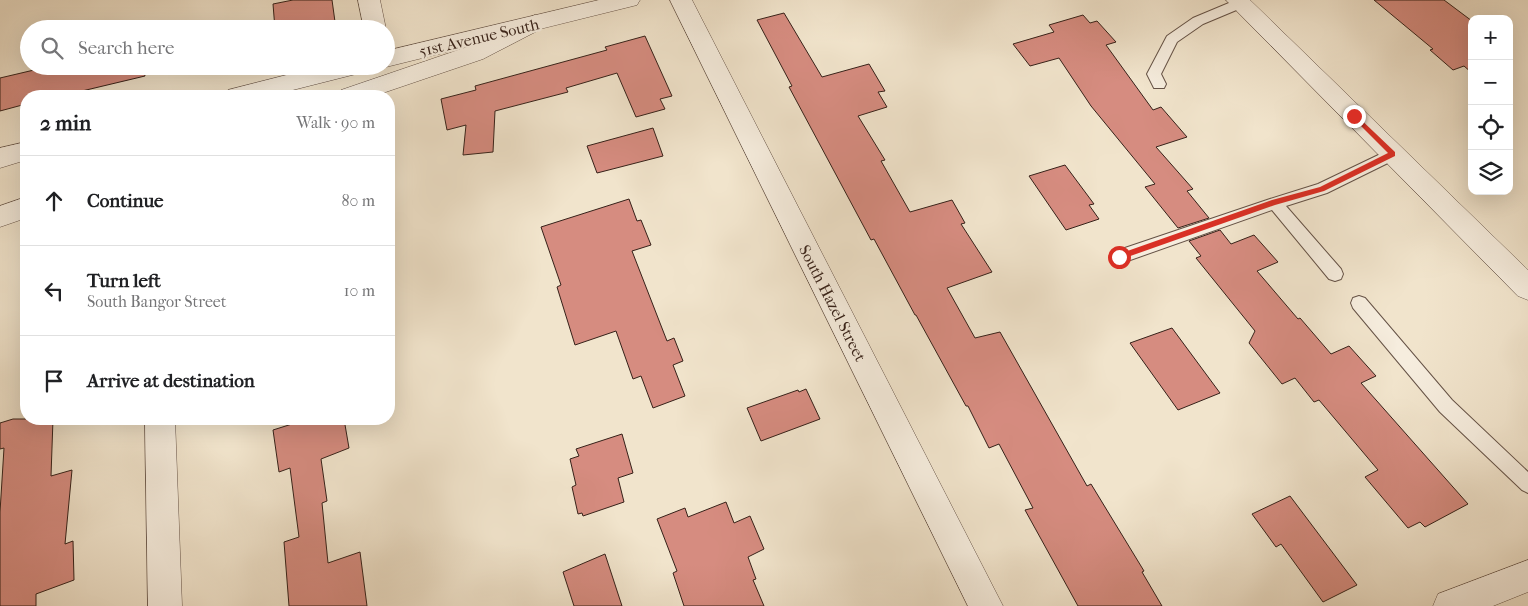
<!DOCTYPE html>
<html lang="en">
<head>
<meta charset="utf-8">
<style>
  :root { --surface:#fff; --page:#f6f6f6; --text:#202124; --muted:#757577; --line:#e0e0e0 }
  body { margin:0; font-family:"IM FELL French Canon",serif; background:var(--page); color:var(--text) }
  .controls { position:absolute; right:15px; top:15px; display:grid; overflow:hidden; border-radius:10px; box-shadow:0 5px 20px #0002 }
  .controls button { width:45px; height:45px; display:grid; place-items:center; padding:0; border:0; border-bottom:1px solid var(--line); background:var(--surface); color:var(--text); font:25px sans-serif }
  .stop { position:absolute; width:15px; height:15px; margin:-11px; border:4px solid #d93025; border-radius:50%; background:#fff }
  .stop.end { background:#d93025; border-color:#fff; box-shadow:0 1px 5px #0008 }
  .list { margin:0; padding:0; list-style:none }
  h2 { display:flex; justify-content:space-between; align-items:center; height:65px; margin:0; padding:0 20px; font-size:21px }
  h2 small { font-size:16px; font-weight:400; color:var(--muted) }
  .list li { display:grid; grid-template-columns:32px 1fr auto; gap:15px; align-items:center; box-sizing:border-box; height:90px; padding:0 20px; border-top:1px solid var(--line) }
  .list b { display:block; font-size:19px; white-space:nowrap }
  .list p { margin:0; font-size:16px; white-space:nowrap; color:var(--muted) }
  .list em { font-size:16px; font-style:normal; color:var(--muted) }
  .icon { flex:none; width:28px; height:28px; fill:none; stroke:currentColor; stroke-width:2; stroke-linecap:round; stroke-linejoin:round }
  .map { position:relative; flex:none; width:1528px; height:606px; overflow:hidden }
  .search { position:absolute; background:var(--surface); box-shadow:0 5px 20px #0002; left:20px; top:20px; width:375px; height:55px; display:flex; align-items:center; gap:12px; box-sizing:border-box; padding:0 18px; border-radius:28px; color:var(--muted); font-size:19px }
  .panel { position:absolute; background:var(--surface); box-shadow:0 5px 20px #0002; left:20px; top:90px; width:375px; height:335px; border-radius:20px }
  .map>svg:first-child { display:block }
  .building { fill:#d68c80; stroke:#362119 }
  .lines { fill:none; stroke-linecap:round; stroke-linejoin:round }
  .service-casing { stroke:#655246; stroke-width:2 }
  .minor-casing { stroke:#655246; stroke-width:1 }
  .tertiary-casing { stroke:#655246; stroke-width:1 }
  .service { fill:#f6edde; fill-rule:evenodd }
  .minor { fill:#f6edde; fill-rule:evenodd }
  .tertiary { fill:#f6edde; fill-rule:evenodd }
  .route { fill:#d93025 }
  .labels { text-anchor:middle; stroke-width:4.5; stroke-linejoin:round; paint-order:stroke }
  .street-label { font-size:16px; fill:#362119; stroke:#f6edde }
</style>
</head>
<body>
<div class="map">
<svg width="1528" height="606" viewBox="0 0 1528 606">
  <rect width="100%" height="100%" fill="#f1e4cc"/>
  <filter id="stains"><feTurbulence type="fractalNoise" baseFrequency=".004" numOctaves="4"/><feColorMatrix values="0 0 0 0 .2 0 0 0 0 .09 0 0 0 0 .02 0 0 0 .5 -.17"/></filter>
  <radialGradient id="worn" r=".72"><stop offset=".6" stop-color="#630" stop-opacity="0"/><stop offset="1" stop-color="#630" stop-opacity=".3"/></radialGradient>
  <path class="building" d="M293,0H332L336,29H275L273,4Z
    M1374,0H1444L1472,21V73L1464,66L1453,70L1430,50L1433,49Z
    M784,13L822,77L869,64L885,91L878,92L887,107L858,116L885,160L881,161L910,212L952,200L965,223L961,224L992,272L947,288L975,338L1000,332L1087,486L1091,484L1144,571L1142,572L1162,606H1078L1025,510L1033,508L999,444L989,448L968,406H966L916,315H915L874,239L871,240L789,87L792,86L757,20Z
    M1083,15L1090,23L1097,21L1116,42L1106,45L1153,110L1161,107L1187,137L1156,147L1193,189L1187,191L1209,218L1178,228L1145,187L1155,184L1091,106L1059,58L1030,66L1013,44L1054,32L1049,25Z
    M645,36L672,96L660,99L665,109L636,117L617,73L566,88L568,92L495,111L493,152L463,155L466,125L447,130L441,99L476,90L475,86L607,50L605,47Z
    M51,66H143L145,76L61,96H26V104L0,111V78Z
    M653,128L663,156L597,173L587,146Z
    M1065,165L1094,204L1089,205L1099,219L1066,230L1029,176Z
    M629,199L637,221L641,220L651,245L632,251L667,341L674,338L683,361L673,365L685,396L653,408L641,376L633,379L616,331L575,345L557,287L561,285L541,227Z
    M1220,230L1231,244L1254,235L1278,262L1257,271L1298,319L1300,318L1331,354L1349,346L1376,376L1361,383L1468,504L1425,527L1420,522L1408,528L1365,477L1378,470L1319,400L1314,402L1295,378L1282,384L1249,343L1255,331L1196,258L1201,256L1189,241Z
    M1172,328L1220,393L1178,410L1130,343Z
    M806,389L820,419L761,441L747,408L798,390L799,392Z
    M13,419H53L51,476L72,470L65,544L73,541L74,580L36,594V606H0V512L4,448L0,449V423Z
    M292,419H344L349,448L321,459L327,501L322,503L328,563L360,552L367,606H289L284,542L299,537L290,468L279,472L273,430L292,424Z
    M622,434L633,473L618,478L624,502L583,516L582,513L578,514L572,487L576,485L570,459L579,456L576,449Z
    M1290,496L1357,585L1323,602L1281,544L1276,547L1252,514Z
    M726,502L734,523L750,516L764,549L748,557L756,579L753,580L764,606H684L673,573L677,571L657,519L685,508L688,517Z
    M605,554L622,606H574L563,572Z"/>
  <g class="lines">
    <g class="service-casing">
      <path id="service" d="M1236,0H1246L1247,3L1246,6L1203,24L1177,42L1161,74L1166,84L1164,88H1154L1147,74L1167,36L1193,18Z
        M1393,148L1398,150L1400,154L1398,158L1327,193L1286,206L1341,269L1343,274L1341,279L1335,281L1329,279L1272,210L1119,264L1113,262L1111,257L1113,252L1270,199L1318,184Z
        M1359,296L1365,298L1452,400L1528,472V493L1522,490L1440,412L1353,308L1351,303L1353,298Z"/>
    </g>
    <g class="minor-casing">
      <path id="minor" d="M358,0H380L386,29H364Z
        M670,0H692L1003,606H968Z
        M535,15L543,18L546,23L543,28L483,59L374,96H337L341,90L467,47Z
        M26,197V218L0,227V206Z
        M145,419H175L182,606H148Z
        M1528,560V592L1493,606H1433L1438,594Z"/>
    </g>
    <g class="tertiary-casing">
      <path id="tertiary" d="M599,0H640L637,5L629,7L386,67L383,66H386V51Z
        M1226,0H1250L1528,270V300L1518,296Z
        M322,66H367L364,72L269,96H224L228,90Z
        M26,142V160L0,168V148Z"/>
    </g>
    <use href="#service" class="service"/>
    <use href="#minor" class="minor"/>
    <use href="#tertiary" class="tertiary"/>
  </g>
  <path class="route" d="M1354,113L1395,152V156L1324,191L1275,205L1119,260L1116,259V255L1272,200L1320,187L1388,153L1352,117V114Z"/>
  <g class="labels">
    <g class="street-label">
      <text transform="translate(479 37) rotate(-13)" y="6">51st Avenue South</text>
      <text transform="translate(833 303) rotate(63)" y="6">South Hazel Street</text>
    </g>
  </g>
  <rect width="100%" height="100%" filter="url(#stains)"/>
  <rect width="100%" height="100%" fill="url(#worn)"/>
</svg>
<div class="controls">
<button>+</button>
<button>−</button>
<button><svg class="icon" aria-label="locate" viewBox="0 0 24 24"><circle cx="12" cy="12" r="6"/><path d="M12 2v4M12 18v4M2 12h4M18 12h4"/></svg></button>
<button><svg class="icon" aria-label="layers" viewBox="0 0 24 24"><path d="M12 4l9 5-9 5-9-5zM3 14l9 5 9-5"/></svg></button>
</div>
<div class="stop" style="left:1119px;top:257px"></div>
<div class="stop end" style="left:1354px;top:116px"></div>
<div class="search"><svg class="icon" aria-label="search" viewBox="0 0 24 24"><circle cx="10" cy="10" r="6"/><path d="M15 15l6 6"/></svg>Search here</div>
<section class="panel">
<h2>2 min<small>Walk · 90 m</small></h2>
<ul class="list">
<li><svg class="icon" aria-label="ahead" viewBox="0 0 24 24"><path d="M12 20V5M6 11l6-6 6 6"/></svg><div><b>Continue</b></div><em>80 m</em></li>
<li><svg class="icon" aria-label="left" viewBox="0 0 24 24"><path d="M17 20v-9H6M10 6l-5 5 5 5"/></svg><div><b>Turn left</b><p>South Bangor Street</p></div><em>10 m</em></li>
<li><svg class="icon" aria-label="arrive" viewBox="0 0 24 24"><path d="M6 21V4h12l-3 4 3 4H6"/></svg><div><b>Arrive at destination</b></div></li>
</ul>
</section>
</div>
</body>
</html>
